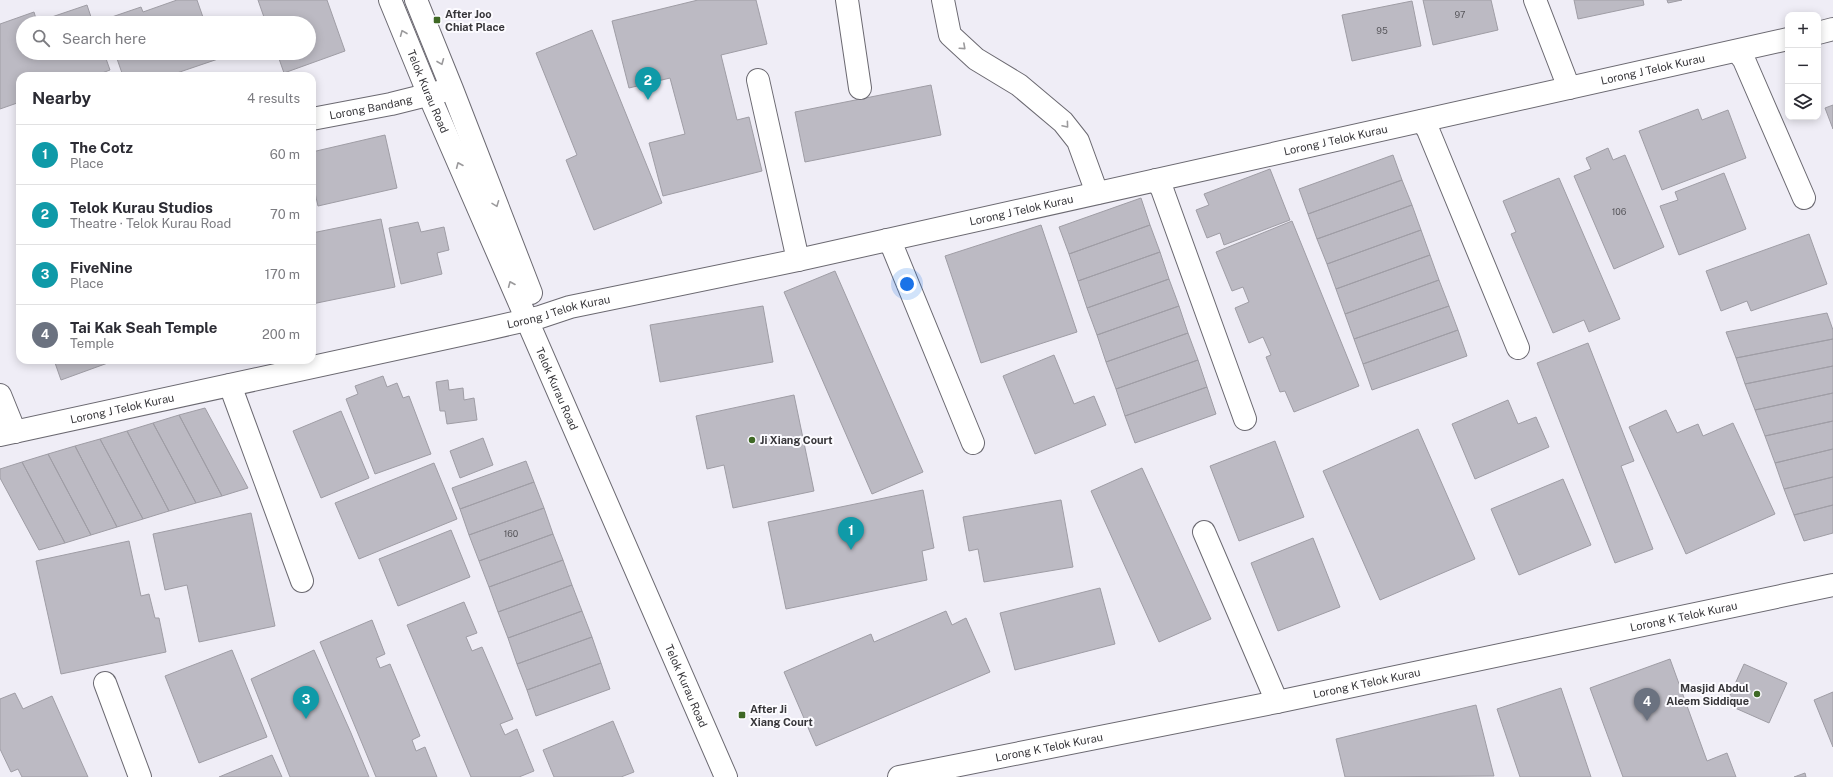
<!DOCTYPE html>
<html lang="en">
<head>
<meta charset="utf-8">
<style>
  :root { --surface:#fff; --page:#f2f2f3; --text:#2b2b33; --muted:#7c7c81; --line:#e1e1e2; --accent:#ea580c }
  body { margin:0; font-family:"Public Sans",sans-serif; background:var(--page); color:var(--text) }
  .controls { position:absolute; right:12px; top:12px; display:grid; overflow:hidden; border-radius:8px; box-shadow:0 2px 10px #0003 }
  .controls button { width:36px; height:36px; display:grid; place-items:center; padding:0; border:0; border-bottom:1px solid var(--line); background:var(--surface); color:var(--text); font:20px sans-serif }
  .you { position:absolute; left:907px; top:284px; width:14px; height:14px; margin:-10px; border:3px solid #fff; border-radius:50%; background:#1a73e8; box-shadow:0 0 0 6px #1a73e833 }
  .badge { display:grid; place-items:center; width:26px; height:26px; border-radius:50%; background:var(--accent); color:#fff; font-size:13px; font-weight:700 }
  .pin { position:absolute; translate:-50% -33px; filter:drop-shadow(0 1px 2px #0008) }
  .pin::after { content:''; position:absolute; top:21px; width:14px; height:12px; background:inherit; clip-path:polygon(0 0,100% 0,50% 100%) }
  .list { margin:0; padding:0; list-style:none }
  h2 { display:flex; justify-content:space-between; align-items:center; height:52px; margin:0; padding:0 16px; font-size:17px }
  h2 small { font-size:13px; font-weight:400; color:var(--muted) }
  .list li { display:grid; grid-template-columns:26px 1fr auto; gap:12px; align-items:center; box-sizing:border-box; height:60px; padding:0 16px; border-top:1px solid var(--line) }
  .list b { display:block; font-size:15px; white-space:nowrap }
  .list p { margin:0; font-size:13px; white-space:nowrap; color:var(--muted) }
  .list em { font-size:13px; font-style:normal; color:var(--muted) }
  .icon { flex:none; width:22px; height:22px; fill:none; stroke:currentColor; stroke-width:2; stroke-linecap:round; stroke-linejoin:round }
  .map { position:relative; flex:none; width:1833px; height:777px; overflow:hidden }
  .search { position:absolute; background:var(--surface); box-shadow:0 2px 10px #0003; left:16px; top:16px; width:300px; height:44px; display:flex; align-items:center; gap:10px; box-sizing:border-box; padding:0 14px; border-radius:22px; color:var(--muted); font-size:15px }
  .panel { position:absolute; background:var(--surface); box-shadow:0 2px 10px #0003; left:16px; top:72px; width:300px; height:292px; border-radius:12px }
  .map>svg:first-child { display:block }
  .building { fill:#bcbac3; stroke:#9f9da5 }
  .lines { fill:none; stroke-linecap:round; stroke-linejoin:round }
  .minor-casing { stroke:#6b6971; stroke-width:24 }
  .minor { stroke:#fff; stroke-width:22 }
  .oneway { stroke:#9b9a9c }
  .poi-dot { fill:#3f6925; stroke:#fcfbff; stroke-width:1.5 }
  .labels { text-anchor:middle; stroke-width:4; stroke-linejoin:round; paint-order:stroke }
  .number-label { font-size:9px; fill:#58575c }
  .poi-label { font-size:11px; font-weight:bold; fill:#37363a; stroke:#fcfbff; text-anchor:start }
  .street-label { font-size:11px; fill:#37363a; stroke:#fcfbff }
</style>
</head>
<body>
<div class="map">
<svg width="1833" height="777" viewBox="0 0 1833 777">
  <rect width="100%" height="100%" fill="#efedf6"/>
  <path class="building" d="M177,0H197L205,23H104L103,20L141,7L143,12Z
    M258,0H327L345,51L284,73L277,53H309V23H266Z
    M698,0H756L767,44L721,55L737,120L749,117L762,171L663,196L649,143L685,134L670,78L629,88L612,21Z
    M1423,0H1491L1498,30L1433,45Z
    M1574,0H1643L1644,5L1578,19Z
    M1667,0H1682L1668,3Z
    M1412,1L1421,46L1352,61L1342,15Z
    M87,5L93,23H23V53H104L110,70L94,76H20V102L0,109V24L34,12L37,22Z
    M592,30L662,203L594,230L566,160L577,155L536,53Z
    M115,53H216L218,59L168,76H123Z
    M931,85L941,135L805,162L795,112Z
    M1833,105V129L1825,108Z
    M1698,109L1702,120L1728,110L1746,158L1662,190L1639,131Z
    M385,135L397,188L318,206L312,180V152Z
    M1608,148L1613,160L1625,155L1664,247L1614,269L1574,176L1591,169L1586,158Z
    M1393,155L1402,180L1308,214L1299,189Z
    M1270,169L1290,220L1224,245L1220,233L1207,238L1196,210L1209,205L1204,194Z
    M1724,173L1746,229L1679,255L1660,206L1678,200L1675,192Z
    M1559,178L1620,319L1589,332L1584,320L1553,333L1511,234L1516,232L1503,201Z
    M1402,180L1412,205L1317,239L1308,214Z
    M1141,198L1150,225L1069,254L1059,227Z
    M1412,205L1421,230L1327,264L1317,239Z
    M381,219L395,287L312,304V248L315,247L312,233Z
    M1292,221L1359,386L1294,412L1285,391L1280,392L1266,357L1271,355L1263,337L1249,343L1235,308L1249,302L1243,287L1232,291L1216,252Z
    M418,222L421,232L444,227L449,250L437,253L442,274L401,284L389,228Z
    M1041,225L1077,332L981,363L945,256Z
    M1150,225L1160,252L1078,281L1069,254Z
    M1421,230L1430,255L1336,289L1327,264Z
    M1809,234L1827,284L1751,311L1747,301L1721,311L1706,271Z
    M1160,252L1169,279L1087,308L1078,281Z
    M1430,255L1439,280L1345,314L1336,289Z
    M835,271L923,472L872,494L784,292Z
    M1169,279L1179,306L1097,335L1087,308Z
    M1439,280L1449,306L1354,339L1345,314Z
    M763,306L773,362L660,382L650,325Z
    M1179,306L1188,333L1106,362L1097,335Z
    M1449,306L1458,330L1363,364L1354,339Z
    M1827,313L1833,330V339L1736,358L1726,332Z
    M1458,330L1467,356L1372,390L1363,364Z
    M1188,333L1198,360L1116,389L1106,362Z
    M1833,339V366L1745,384L1736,358Z
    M1588,343L1634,461L1621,466L1653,549L1615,563L1537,363Z
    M1054,355L1074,404L1094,396L1106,425L1035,454L1003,376Z
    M54,360H116L61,380Z
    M1198,360L1207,387L1125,416L1116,389Z
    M1833,366V393L1755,410L1745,384Z
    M383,376L387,387L397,383L403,398L409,396L431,454L375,474L346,399L358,394L355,386Z
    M448,380L449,390L463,388L464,400L474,398L477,420L447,424L445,411H440L436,382Z
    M1207,387L1216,414L1135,443L1125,416Z
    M1833,393V421L1765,436L1755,410Z
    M794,395L814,491L733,508L724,465L707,469L696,416Z
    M1508,400L1518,424L1536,417L1549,447L1475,479L1452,424Z
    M205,408L248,488L222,496L179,415Z
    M1666,410L1677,433L1698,424L1703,436L1733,423L1775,514L1686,554L1629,427Z
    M341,411L369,478L321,498L293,431Z
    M179,415L222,496L196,503L153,423Z
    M1833,421V449L1775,463L1765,436Z
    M153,423L196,503L169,511L127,431Z
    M1418,429L1475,559L1380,600L1323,471Z
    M127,431L169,511L143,519L100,439Z
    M483,438L493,465L460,478L450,451Z
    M100,439L143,519L117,527L75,446Z
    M1275,441L1304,517L1239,541L1210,466Z
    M75,446L117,527L91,535L48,454Z
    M1833,449V477L1784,489L1775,463Z
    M48,454L91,535L65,543L22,462Z
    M526,461L534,482L460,509L452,488Z
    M22,462L65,543L39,550L0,478V469Z
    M434,463L457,519L359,559L335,503Z
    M1142,468L1211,619L1159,642L1091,491Z
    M1833,477V505L1794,515L1784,489Z
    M1563,479L1591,545L1519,575L1491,509Z
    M534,482L544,508L469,535L460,509Z
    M923,490L934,548L922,551L927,580L786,609L768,522Z
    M1061,500L1073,567L984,582L978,549L969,551L963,517Z
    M1833,505V533L1804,541L1794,515Z
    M544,508L553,534L479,561L469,535Z
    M251,513L275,626L199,642L187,585L165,590L153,534Z
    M451,530L470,577L398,606L379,559Z
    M553,534L563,560L489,587L479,561Z
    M1313,538L1340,607L1278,631L1251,563Z
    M129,541L141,596L149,594L155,618H159L166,652L61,674L36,561Z
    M563,560L572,585L498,612L489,587Z
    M572,585L582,611L508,638L498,612Z
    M1100,588L1115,644L1015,670L1000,613Z
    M464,602L477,633L466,637L472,651L482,647L513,719L500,724L505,735L517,729L534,771L519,777H471L407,625Z
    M582,611L592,637L517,664L508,638Z
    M946,611L952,625L966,618L990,672L816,746L784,672L871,634L874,642Z
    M372,620L385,654L376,658L380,668L390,664L420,736L412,740L416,751L425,747L437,777H376L320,642Z
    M592,637L601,663L527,690L517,664Z
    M232,650L267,737L199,763L165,676Z
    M314,650L351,733L369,777H290L251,679Z
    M1670,659L1707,761L1727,753L1736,777H1623L1590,688Z
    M601,663L610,689L536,716L527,690Z
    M1744,664L1787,683L1769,723L1726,704Z
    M1561,688L1591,777H1520L1497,709Z
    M1833,692V747L1814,700Z
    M15,693L23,709L52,696L88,777H22L18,769L11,772L0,749V699Z
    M1476,705L1494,776L1345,777L1336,739Z
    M613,721L634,772L621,777H554L543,750Z
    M272,755L282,777H219Z
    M1805,773L1806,777H1794Z"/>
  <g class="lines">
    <g class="minor-casing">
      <g id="minor">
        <path id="s1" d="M390,0L429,95L726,777"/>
        <path d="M416,0L452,89L531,293"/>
        <path d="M847,0L860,88"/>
        <path d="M943,0L950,35L976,59L1019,85L1063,122L1078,141L1097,193"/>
        <path d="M1535,0L1569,88"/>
        <path d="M1818,33L1833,29"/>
        <path d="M1737,51L1744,60L1804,198"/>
        <path d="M758,80L798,260"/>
        <path id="s2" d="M312,119L391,104L443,91"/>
        <path d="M1422,121L1428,130L1518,348"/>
        <path d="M1156,180L1162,189L1245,419"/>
        <path d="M887,240L893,248L973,443"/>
        <path d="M230,385L302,581"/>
        <path d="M0,395L15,432"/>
        <path id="s3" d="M0,435L483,330L540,317L570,307L798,260L1788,39"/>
        <path d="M1204,532L1277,702"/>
        <path d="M105,683L140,777"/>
        <path id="s4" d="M899,777L1277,702L1833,585"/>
      </g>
    </g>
    <use href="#minor" class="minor"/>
  </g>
  <defs><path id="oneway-chevron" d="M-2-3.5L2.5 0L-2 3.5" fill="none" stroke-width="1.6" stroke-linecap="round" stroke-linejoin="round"/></defs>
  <g class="oneway">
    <use href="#oneway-chevron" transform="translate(403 33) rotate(-112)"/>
    <use href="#oneway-chevron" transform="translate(963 47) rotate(42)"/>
    <use href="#oneway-chevron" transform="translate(441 62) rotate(68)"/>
    <use href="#oneway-chevron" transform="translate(1066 125) rotate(50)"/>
    <use href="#oneway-chevron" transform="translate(459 165) rotate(-113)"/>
    <use href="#oneway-chevron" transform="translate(496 204) rotate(69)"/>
    <use href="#oneway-chevron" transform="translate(511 284) rotate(-113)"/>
  </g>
  <g class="poi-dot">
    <rect x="433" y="16" width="8" height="8" rx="2"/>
    <circle cx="752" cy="440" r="4"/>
    <circle cx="1757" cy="694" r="4"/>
    <rect x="738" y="711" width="8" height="8" rx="2"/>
  </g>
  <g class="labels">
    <g class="number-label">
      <text x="1460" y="18">97</text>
      <text x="1382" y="34">95</text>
      <text x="1619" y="215">106</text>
      <text x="511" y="537">160</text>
    </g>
    <g class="poi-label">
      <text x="445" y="18">After Joo<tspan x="445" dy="13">Chiat Place</tspan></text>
      <text x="760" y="444">Ji Xiang Court</text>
      <text x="1749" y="692" text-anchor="end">Masjid Abdul<tspan x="1749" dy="13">Aleem Siddique</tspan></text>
      <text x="750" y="713">After Ji<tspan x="750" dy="13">Xiang Court</tspan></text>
    </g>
    <g class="street-label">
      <text dy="4" stroke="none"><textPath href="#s3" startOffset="1693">Lorong J Telok Kurau</textPath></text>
      <text dy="4" stroke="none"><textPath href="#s1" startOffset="99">Telok Kurau Road</textPath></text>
      <text dy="4" stroke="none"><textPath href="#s2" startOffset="60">Lorong Bandang</textPath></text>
      <text dy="4" stroke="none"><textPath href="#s3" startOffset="1368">Lorong J Telok Kurau</textPath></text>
      <text dy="4" stroke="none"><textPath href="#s3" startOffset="1046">Lorong J Telok Kurau</textPath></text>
      <text dy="4" stroke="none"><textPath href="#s3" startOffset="572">Lorong J Telok Kurau</textPath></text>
      <text dy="4" stroke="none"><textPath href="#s1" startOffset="423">Telok Kurau Road</textPath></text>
      <text dy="4" stroke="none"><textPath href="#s3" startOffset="125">Lorong J Telok Kurau</textPath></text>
      <text dy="4" stroke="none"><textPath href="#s4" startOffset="801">Lorong K Telok Kurau</textPath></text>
      <text dy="4" stroke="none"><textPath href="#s4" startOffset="477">Lorong K Telok Kurau</textPath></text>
      <text dy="4" stroke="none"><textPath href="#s1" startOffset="747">Telok Kurau Road</textPath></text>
      <text dy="4" stroke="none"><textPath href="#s4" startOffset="153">Lorong K Telok Kurau</textPath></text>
    </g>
  </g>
</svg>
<div class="controls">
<button>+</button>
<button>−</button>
<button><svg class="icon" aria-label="layers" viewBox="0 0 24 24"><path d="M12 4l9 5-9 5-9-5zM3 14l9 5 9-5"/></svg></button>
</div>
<div class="you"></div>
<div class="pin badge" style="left:851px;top:550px;background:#0f9aa8">1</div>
<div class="pin badge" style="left:648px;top:100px;background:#0f9aa8">2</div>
<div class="pin badge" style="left:306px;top:719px;background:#0f9aa8">3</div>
<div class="pin badge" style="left:1647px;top:721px;background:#6b7280">4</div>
<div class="search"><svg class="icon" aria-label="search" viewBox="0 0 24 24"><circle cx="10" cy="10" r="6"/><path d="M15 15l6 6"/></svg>Search here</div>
<section class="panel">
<h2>Nearby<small>4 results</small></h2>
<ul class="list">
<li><span class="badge" style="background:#0f9aa8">1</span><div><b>The Cotz</b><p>Place</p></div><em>60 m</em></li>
<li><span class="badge" style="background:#0f9aa8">2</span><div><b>Telok Kurau Studios</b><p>Theatre · Telok Kurau Road</p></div><em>70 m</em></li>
<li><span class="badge" style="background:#0f9aa8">3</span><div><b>FiveNine</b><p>Place</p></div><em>170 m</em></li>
<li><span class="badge" style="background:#6b7280">4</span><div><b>Tai Kak Seah Temple</b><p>Temple</p></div><em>200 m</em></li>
</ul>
</section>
</div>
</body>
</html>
